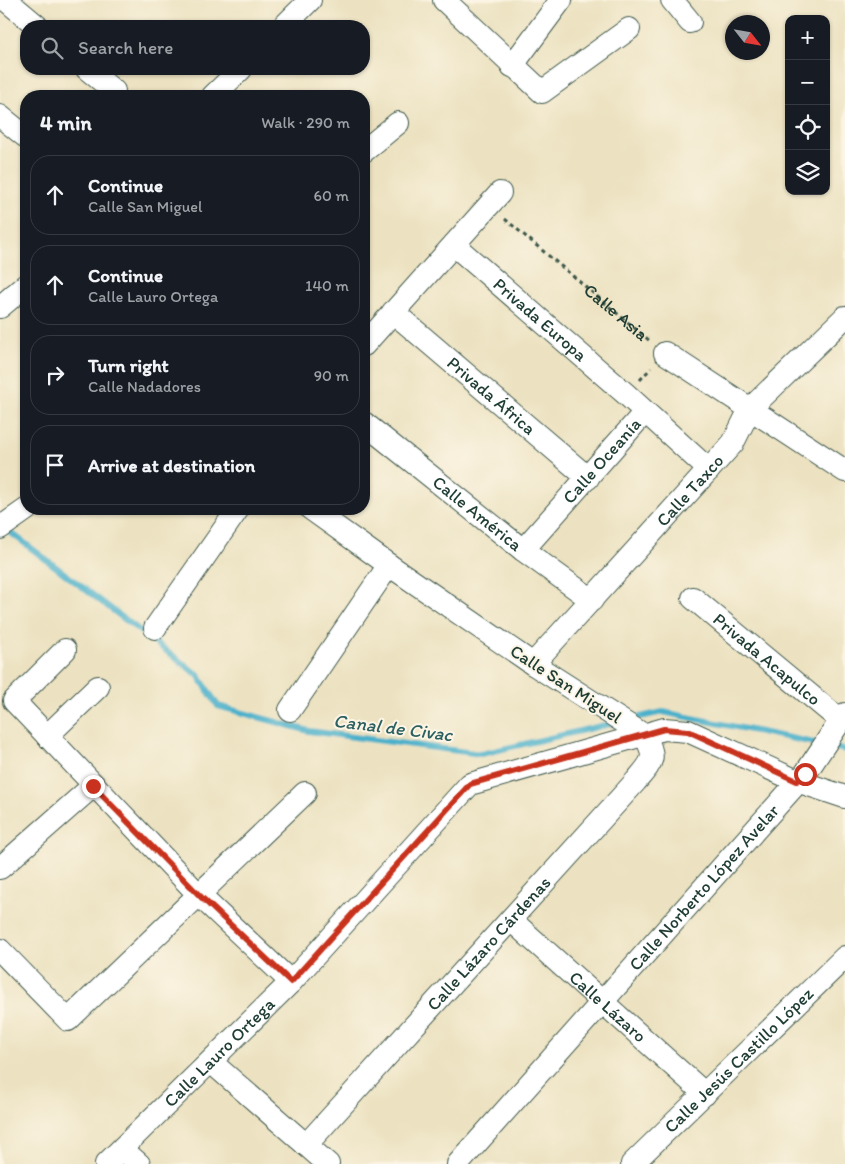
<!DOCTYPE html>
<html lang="en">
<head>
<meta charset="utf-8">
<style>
  :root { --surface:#171b24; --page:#20242c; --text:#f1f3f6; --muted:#9ea1a6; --line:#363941 }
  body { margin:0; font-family:Itim,sans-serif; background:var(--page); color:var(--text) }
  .controls { position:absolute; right:15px; top:15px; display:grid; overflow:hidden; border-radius:10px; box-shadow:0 1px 4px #0004 }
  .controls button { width:45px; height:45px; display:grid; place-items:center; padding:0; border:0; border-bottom:1px solid var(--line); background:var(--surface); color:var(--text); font:25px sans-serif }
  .compass { position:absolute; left:725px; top:15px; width:45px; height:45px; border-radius:50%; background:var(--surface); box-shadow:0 1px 4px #0004; rotate:121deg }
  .stop { position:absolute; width:15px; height:15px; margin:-11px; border:4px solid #c8321e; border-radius:50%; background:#fff }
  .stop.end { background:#c8321e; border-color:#fff; box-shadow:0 1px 5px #0008 }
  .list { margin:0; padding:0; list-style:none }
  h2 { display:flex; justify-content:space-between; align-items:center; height:65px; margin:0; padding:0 20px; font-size:21px }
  h2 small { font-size:16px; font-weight:400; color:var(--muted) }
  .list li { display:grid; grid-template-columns:32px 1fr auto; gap:15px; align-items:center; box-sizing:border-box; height:80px; margin:0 10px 10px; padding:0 10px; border:1px solid var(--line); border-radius:20px }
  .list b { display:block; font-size:19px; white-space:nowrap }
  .list p { margin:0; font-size:16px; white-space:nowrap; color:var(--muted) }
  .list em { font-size:16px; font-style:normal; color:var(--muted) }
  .icon { flex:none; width:28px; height:28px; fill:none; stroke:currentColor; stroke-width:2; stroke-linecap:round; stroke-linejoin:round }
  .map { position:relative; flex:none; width:845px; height:1164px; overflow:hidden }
  .search { position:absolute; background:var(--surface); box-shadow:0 1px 4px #0004; left:20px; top:20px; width:350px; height:55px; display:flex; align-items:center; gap:12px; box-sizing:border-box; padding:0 18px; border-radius:20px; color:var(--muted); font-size:19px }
  .panel { position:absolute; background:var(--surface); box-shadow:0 1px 4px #0004; left:20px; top:90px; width:350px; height:425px; border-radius:20px }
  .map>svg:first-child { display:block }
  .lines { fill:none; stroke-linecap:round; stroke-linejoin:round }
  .stream { stroke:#4cb1cb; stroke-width:6 }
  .minor-casing { stroke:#3e5649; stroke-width:24 }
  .path { stroke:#3e5649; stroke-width:3; stroke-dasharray:4 4; stroke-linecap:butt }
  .minor { stroke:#fff; stroke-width:22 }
  .route { stroke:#c8321e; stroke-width:6 }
  .labels { text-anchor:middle; stroke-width:4; stroke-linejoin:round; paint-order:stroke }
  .street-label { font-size:18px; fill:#1f3d34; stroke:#fcf5e5 }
  .water-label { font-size:19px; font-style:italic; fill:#2c6061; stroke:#fcf5e5 }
</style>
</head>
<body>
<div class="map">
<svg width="845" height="1164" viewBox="0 0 845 1164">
  <rect width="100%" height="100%" fill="#fcf5e5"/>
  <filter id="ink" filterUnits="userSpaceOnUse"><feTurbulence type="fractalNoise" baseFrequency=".02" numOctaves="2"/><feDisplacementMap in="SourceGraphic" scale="10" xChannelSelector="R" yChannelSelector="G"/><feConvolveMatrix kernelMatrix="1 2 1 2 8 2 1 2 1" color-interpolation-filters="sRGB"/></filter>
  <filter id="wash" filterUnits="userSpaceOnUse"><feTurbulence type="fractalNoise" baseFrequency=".0096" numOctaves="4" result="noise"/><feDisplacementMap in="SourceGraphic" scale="20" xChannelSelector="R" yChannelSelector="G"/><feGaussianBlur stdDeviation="1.12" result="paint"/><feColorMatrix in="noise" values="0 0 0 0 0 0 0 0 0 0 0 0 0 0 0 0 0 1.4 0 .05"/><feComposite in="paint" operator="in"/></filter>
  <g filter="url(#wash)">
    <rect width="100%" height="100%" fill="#ece2c1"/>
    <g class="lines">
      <path class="stream" d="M6,529L198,675L218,706L309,731L481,754L614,723
        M631,719L663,712L819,744
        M829,746L845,750"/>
    </g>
  </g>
  <g filter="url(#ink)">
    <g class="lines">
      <g class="minor-casing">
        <g id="minor">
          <path d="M6,0L37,26"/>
          <path d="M444,0L542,92L629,29"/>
          <path d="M672,0L690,22"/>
          <path d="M284,26L310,0"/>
          <path d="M512,66L561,0"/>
          <path d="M87,69L114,91"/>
          <path d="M213,96L241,69"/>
          <path d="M0,116L26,137"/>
          <path d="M364,151L398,123"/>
          <path id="s2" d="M454,245L627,395L709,470"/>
          <path d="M0,307L26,285"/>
          <path id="s3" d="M393,312L588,478"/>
          <path d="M364,345L500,193"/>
          <path d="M665,353L845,471"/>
          <path id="s4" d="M364,423L523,550L592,600"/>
          <path d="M0,528L27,509"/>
          <path id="s5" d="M523,550L645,412"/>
          <path id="s6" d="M693,598L840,720"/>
          <path d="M155,628L238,509"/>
          <path d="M65,650L14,701L200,896L291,982"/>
          <path id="s7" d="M533,664L733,443L750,409L845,317"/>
          <path d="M290,710L389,565"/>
          <path d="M47,736L98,687"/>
          <path d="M0,868L93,786"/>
          <path id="s8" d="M511,920L705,1094"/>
          <path d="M0,950L68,1020L305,793"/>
          <path d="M211,1062L328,1164"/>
          <path id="s9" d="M306,1145L636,781C652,762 658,758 644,735L533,664L389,565L311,509"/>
          <path d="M122,1149L139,1164"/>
          <path id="s10" d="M106,1164L291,982L470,784L664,729L688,731L797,781L845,797"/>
          <path id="s11" d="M458,1164L805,774L845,714"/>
          <path id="s12" d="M632,1164L845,957"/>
        </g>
      </g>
      <g class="path">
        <path id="s1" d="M505,219L650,341"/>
        <path d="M640,380L651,368"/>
      </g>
      <use href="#minor" class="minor"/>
    </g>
  </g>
  <g class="lines" filter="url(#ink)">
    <path class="route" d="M93,786L200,896L291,982L470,784L664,729L688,731L797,781L805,774"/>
  </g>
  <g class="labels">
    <g class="street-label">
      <text dy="6" stroke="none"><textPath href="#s1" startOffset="145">Calle Asia</textPath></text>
      <text dy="6" stroke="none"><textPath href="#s2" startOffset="114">Privada Europa</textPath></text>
      <text dy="6" stroke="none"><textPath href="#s3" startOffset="129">Privada África</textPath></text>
      <text dy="6" stroke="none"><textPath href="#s5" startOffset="119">Calle Oceanía</textPath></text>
      <text dy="6" stroke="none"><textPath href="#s7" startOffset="234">Calle Taxco</textPath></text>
      <text dy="6" stroke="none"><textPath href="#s4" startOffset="145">Calle América</textPath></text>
      <text dy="6" stroke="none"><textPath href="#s6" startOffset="96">Privada Acapulco</textPath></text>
      <text transform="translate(566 684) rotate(33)" y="6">Calle San Miguel</text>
      <text dy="6" stroke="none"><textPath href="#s11" startOffset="370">Calle Norberto López Avelar</textPath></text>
      <text dy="6" stroke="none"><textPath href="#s9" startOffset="272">Calle Lázaro Cárdenas</textPath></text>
      <text dy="6" stroke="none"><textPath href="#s8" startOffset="130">Calle Lázaro</textPath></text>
      <text dy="6" stroke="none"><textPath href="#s10" startOffset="159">Calle Lauro Ortega</textPath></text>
      <text dy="6" stroke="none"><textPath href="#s12" startOffset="149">Calle Jesús Castillo López</textPath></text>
    </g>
    <g class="water-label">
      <text transform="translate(393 727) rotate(7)" y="7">Canal de Civac</text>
    </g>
  </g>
</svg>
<div class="controls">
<button>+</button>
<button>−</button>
<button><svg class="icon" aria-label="locate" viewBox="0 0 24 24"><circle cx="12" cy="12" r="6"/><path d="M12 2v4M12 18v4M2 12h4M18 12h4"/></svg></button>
<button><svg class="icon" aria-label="layers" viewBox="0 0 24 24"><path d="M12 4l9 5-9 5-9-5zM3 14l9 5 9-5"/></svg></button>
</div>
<svg class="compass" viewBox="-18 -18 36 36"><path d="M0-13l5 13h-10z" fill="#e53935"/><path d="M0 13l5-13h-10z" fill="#9ea1a6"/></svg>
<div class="stop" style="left:805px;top:774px"></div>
<div class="stop end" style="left:93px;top:786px"></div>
<div class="search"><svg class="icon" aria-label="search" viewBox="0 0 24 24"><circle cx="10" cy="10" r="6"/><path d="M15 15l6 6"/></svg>Search here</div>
<section class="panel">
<h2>4 min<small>Walk · 290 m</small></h2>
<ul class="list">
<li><svg class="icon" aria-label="ahead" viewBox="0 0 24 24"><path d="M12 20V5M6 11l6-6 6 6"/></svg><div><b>Continue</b><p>Calle San Miguel</p></div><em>60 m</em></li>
<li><svg class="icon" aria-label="ahead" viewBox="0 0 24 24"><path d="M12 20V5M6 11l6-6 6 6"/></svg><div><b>Continue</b><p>Calle Lauro Ortega</p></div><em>140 m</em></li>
<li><svg class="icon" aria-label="right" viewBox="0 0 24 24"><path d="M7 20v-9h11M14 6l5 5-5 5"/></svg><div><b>Turn right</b><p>Calle Nadadores</p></div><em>90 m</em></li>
<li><svg class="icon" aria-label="arrive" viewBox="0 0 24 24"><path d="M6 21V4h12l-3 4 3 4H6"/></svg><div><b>Arrive at destination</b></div></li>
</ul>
</section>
</div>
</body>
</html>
